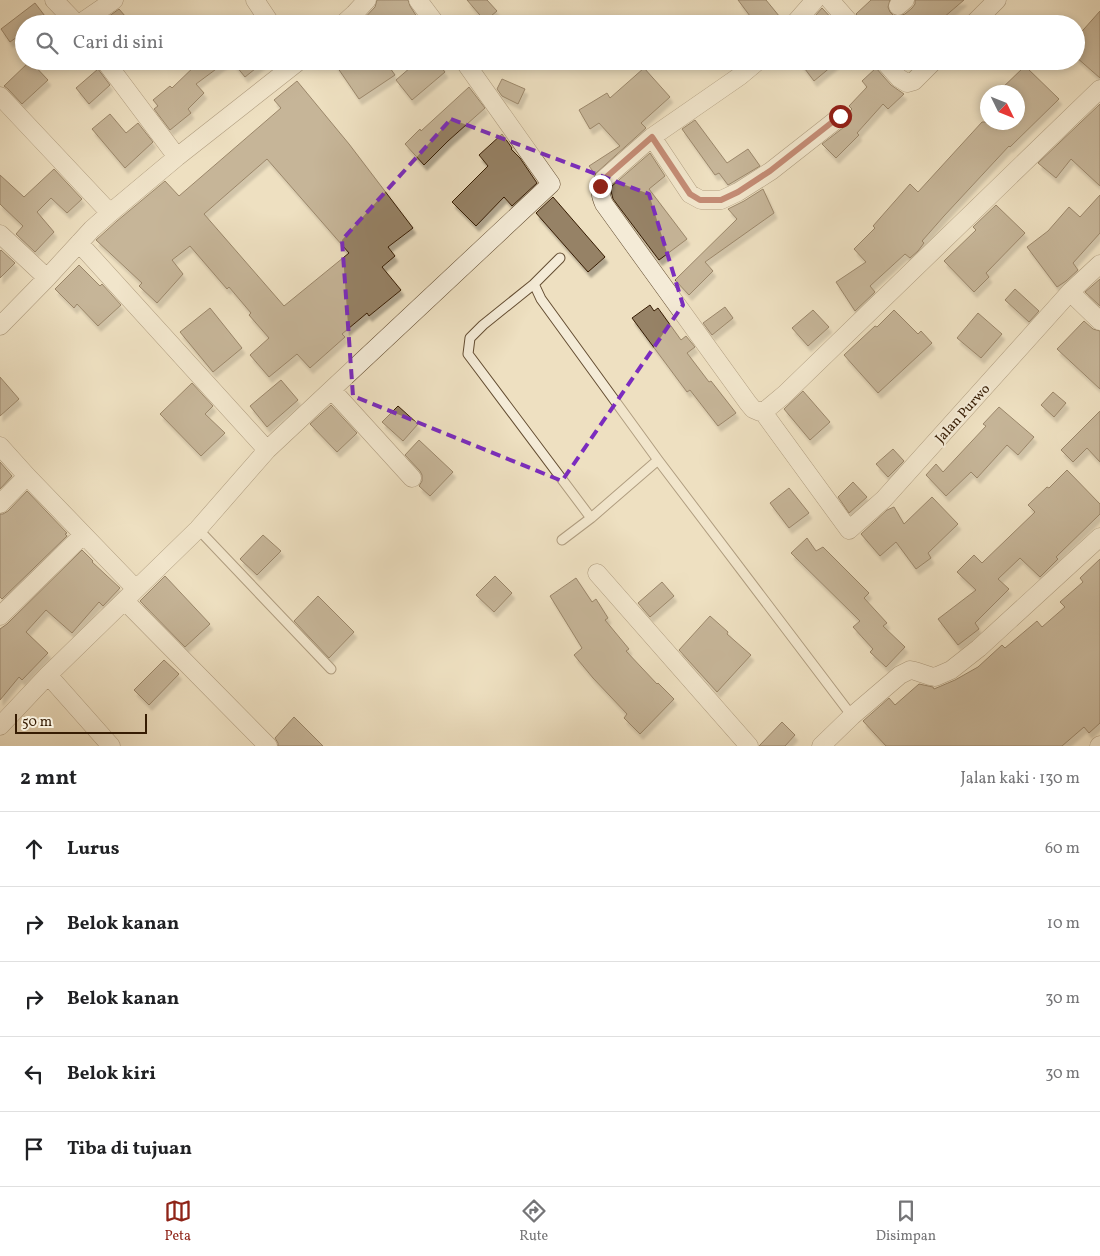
<!DOCTYPE html>
<html lang="id">
<head>
<meta charset="utf-8">
<style>
  :root { --surface:#fff; --page:#f2f2f2; --text:#202124; --muted:#757577; --line:#e0e0e0; --accent:#8f2418 }
  body { margin:0; font-family:Vollkorn,serif; background:var(--page); color:var(--text) }
  .compass { position:absolute; left:980px; top:85px; width:45px; height:45px; border-radius:50%; background:var(--surface); box-shadow:0 2px 8px #0003; rotate:133deg }
  .scale { position:absolute; left:15px; bottom:12px; width:132px; box-sizing:border-box; padding-left:5px; border:2px solid #361c03; border-top:0; font-size:14px; line-height:18px; white-space:nowrap; color:#361c03; -webkit-text-stroke:4px #f4ebd7; paint-order:stroke }
  .stop { position:absolute; width:15px; height:15px; margin:-11px; border:4px solid #8f2418; border-radius:50%; background:#fff }
  .stop.end { background:#8f2418; border-color:#fff; box-shadow:0 1px 5px #0008 }
  .list { margin:0; padding:0; list-style:none }
  h2 { display:flex; justify-content:space-between; align-items:center; height:65px; margin:0; padding:0 20px; font-size:21px }
  h2 small { font-size:16px; font-weight:400; color:var(--muted) }
  .list li { display:grid; grid-template-columns:32px 1fr auto; gap:15px; align-items:center; box-sizing:border-box; height:75px; padding:0 20px; border-top:1px solid var(--line) }
  .list b { display:block; font-size:19px; white-space:nowrap }
  .list em { font-size:16px; font-style:normal; color:var(--muted) }
  .icon { flex:none; width:28px; height:28px; fill:none; stroke:currentColor; stroke-width:2; stroke-linecap:round; stroke-linejoin:round }
  .map { position:relative; flex:none; width:1100px; height:746px; overflow:hidden }
  .search { position:absolute; background:var(--surface); box-shadow:0 2px 8px #0003; left:15px; right:15px; top:15px; height:55px; display:flex; align-items:center; gap:12px; box-sizing:border-box; padding:0 18px; border-radius:28px; color:var(--muted); font-size:19px }
  .sheet { height:440px; background:var(--surface) }
  nav { display:flex; justify-content:space-around; align-items:center; box-sizing:border-box; height:70px; border-top:1px solid var(--line); background:var(--surface); font-size:14px; color:var(--muted) }
  nav a { display:grid; justify-items:center; gap:2px }
  nav .on { color:var(--accent) }
  .map>svg:first-child { display:block }
  .building { fill:#968266; stroke:#361c03; fill-rule:evenodd; filter:url(#shadow) }
  .lines { fill:none; stroke-linecap:round; stroke-linejoin:round }
  .lane-casing { stroke:#644d32; stroke-width:11 }
  .street-casing { stroke:#644d32; stroke-width:19 }
  .lane { stroke:#f4ebd7; stroke-width:9 }
  .street { stroke:#f4ebd7; stroke-width:18 }
  .route { stroke:#8f2418; stroke-width:6 }
  .marked { fill:none; stroke:#7b2cbf; stroke-width:4; stroke-dasharray:10 6; stroke-linejoin:round }
  .labels { text-anchor:middle; stroke-width:4; stroke-linejoin:round; paint-order:stroke }
  .street-label { font-size:14px; fill:#361c03; stroke:#f4ebd7 }
</style>
</head>
<body>
<div class="map">
<svg width="1100" height="746" viewBox="0 0 1100 746">
  <defs>
    <filter id="shadow"><feDropShadow dx="3" dy="5.5" stdDeviation="1" flood-color="#0004"/></filter>
  </defs>
  <rect width="100%" height="100%" fill="#eee0c1"/>
  <filter id="stains"><feTurbulence type="fractalNoise" baseFrequency=".004" numOctaves="4"/><feColorMatrix values="0 0 0 0 .2 0 0 0 0 .09 0 0 0 0 .02 0 0 0 .5 -.17"/></filter>
  <radialGradient id="worn" r=".72"><stop offset=".6" stop-color="#630" stop-opacity="0"/><stop offset="1" stop-color="#630" stop-opacity=".3"/></radialGradient>
  <path class="building" d="M377,0H408L410,6L417,17L409,24H359L375,7Z
    M467,0H487L497,11L485,21Z
    M738,0H766L784,22V24H756Z
    M871,0H890L888,7L890,12L894,16H899L905,14L912,8L915,4V0H964L936,24H861L859,17L856,14Z
    M35,3L51,24H24V32L10,42L1,29Z
    M822,8L837,24H808Z
    M119,9L132,24H98Z
    M1100,11V78L1076,57V38Z
    M30,61L48,80L22,104L8,89L4,86Z
    M200,61H227L196,84L204,93L188,109L191,113L170,130L154,109L158,106L153,100L170,86L172,88Z
    M232,61H265L245,77Z
    M333,61H385L395,75L359,99Z
    M418,61H436L445,72L412,100L396,80Z
    M799,61H838L814,81Z
    M1025,66L1059,99L1010,147L1009,146L944,216L922,241L924,243L918,251L910,258L905,254L870,286L875,292L855,311L836,282L866,262L854,249L875,228L873,226L910,184L918,192L982,122H1018V92H998Z
    M644,68L670,97L641,123L646,128L595,174L589,166L620,146L599,123L590,129L579,110L607,93L610,98Z
    M876,68L891,85L904,94L888,109L883,104L857,133L859,135L836,158L822,144L848,124L851,120L852,115L850,111L852,109L849,106L867,87L862,81Z
    M98,69L110,85L89,104L76,88Z
    M502,79L525,89L518,104L502,96L497,89Z
    M297,81L349,144L413,228L388,247L395,256L382,267L401,290L369,316L367,313L342,334L345,337L310,368L297,354L269,377L250,355L269,338L249,315L251,313L229,287L227,289L190,246L172,260L183,274L157,303L139,286L142,283L96,240L117,221L165,181L179,196L281,108L274,100ZM267,159L349,253L284,306L204,214Z
    M469,87L485,108L448,141L424,165L405,144L420,129L421,131Z
    M1100,104V186L1071,159L1056,178L1038,163Z
    M110,114L126,133L138,123L153,142L125,168L92,129Z
    M695,120L727,163L748,149L760,166L728,185L719,173L715,175L682,129Z
    M502,134L512,148L511,149L520,158L537,183L512,206L504,197L476,226L452,202L488,166L479,155Z
    M650,153L665,176L649,189L687,239L659,260L613,199L611,191L612,186Z
    M54,169L82,199L67,213L51,198L37,212L54,232L35,252L16,234L23,226L0,204V175L24,197Z
    M763,189L774,213L705,262L713,271L689,295L675,280L737,219L728,209L744,201Z
    M1100,195V233L1073,263L1078,270L1066,281L1057,287L1027,247L1048,231L1069,207L1080,217Z
    M553,197L605,257L588,272L536,213Z
    M996,205L1025,233L986,273L989,277L974,292L944,261L976,230L973,227Z
    M1,250L15,263L0,278V251Z
    M79,265L100,286L102,284L121,305L98,326L77,304L74,308L55,289Z
    M1100,279V306L1085,292Z
    M1015,289L1039,311L1029,322L1005,300Z
    M650,305L654,311L658,308L681,340L686,336L695,347L687,353L709,382L711,381L736,413L718,426L690,390L687,392L632,318Z
    M725,307L733,318L712,335L703,323Z
    M210,308L242,348L213,372L180,332Z
    M813,310L829,327L808,346L792,328Z
    M894,310L918,334L921,331L932,343L878,393L844,355L875,326L877,327Z
    M978,313L1002,334L981,358L957,338Z
    M1084,321L1093,329L1100,331V389L1057,349Z
    M0,377L19,399L0,416Z
    M281,380L298,400L267,427L250,406Z
    M192,383L213,406L205,414L225,433L201,456L160,414Z
    M803,391L830,422L810,440L784,409Z
    M1053,392L1066,403L1054,417L1041,405Z
    M331,405L357,433L337,452L310,424Z
    M398,406L418,424L403,441L382,422Z
    M999,407L1034,437L1018,455L1007,445L977,478L971,472L946,496L926,475L936,464L943,472L986,426L983,424Z
    M1100,411V462L1087,448L1073,462L1061,450Z
    M419,440L453,472L430,496L419,486L422,481V475L420,471L405,455Z
    M893,449L904,461L888,477L876,464Z
    M0,462L12,476L0,489Z
    M1067,470L1100,504V514L1056,557L1058,559L1040,577L1020,558L998,579L1009,589L975,623L979,629L958,645L938,619L976,590L957,572L974,555L982,563L1035,512L1028,505L1047,487L1049,488Z
    M853,482L867,497L849,513L838,497Z
    M789,488L809,513L789,528L770,503Z
    M27,491L67,533L65,534L67,536L2,599L0,597V514H3L8,511Z
    M932,497L958,524L928,553L931,558L916,569L896,542L880,556L861,534L887,510L894,507L904,524Z
    M263,535L281,551L257,575L240,559Z
    M807,538L816,551L823,547L869,593L864,598L887,623L883,626L905,647L886,667L870,652L873,649L853,627L860,621L791,553Z
    M82,550L93,561L92,562L120,588L103,606L99,602L72,633L46,610L26,632L48,653L22,680L19,677L0,700V629L7,624Z
    M1100,559V723L1089,733L1084,727L1062,746H886L863,721L889,698L895,705L919,684L933,687L934,689L955,680L978,667L1002,645L1005,648L1037,621L1042,627L1065,607L1060,602L1083,582L1080,578Z
    M165,576L210,624L185,647L140,601Z
    M495,576L512,593L494,612L476,595Z
    M576,578L592,602L596,599L608,618L605,620L629,649L626,651L657,684L658,683L674,699L640,734L624,718L627,714L593,678L574,655L582,648L550,596Z
    M662,582L674,596L650,617L638,603Z
    M318,596L354,632L329,658L294,621Z
    M710,616L728,632L727,634L751,655L717,692L679,650Z
    M164,660L179,674L149,705L134,690Z
    M294,717L323,746H278V743L275,738Z
    M782,722L795,735L785,746H759Z"/>
  <g class="lines">
    <g class="lane-casing">
      <path id="lane" d="M560,258L534,284L541,299L658,460L852,716
        M534,284L483,325L470,338L468,354L591,518
        M198,529L331,669
        M562,540L591,518L658,460"/>
    </g>
    <g class="street-casing">
      <path id="street" d="M54,0L77,24
        M255,0L271,24
        M418,0L436,24
        M830,0L851,24
        M898,6L905,0
        M79,24L114,0
        M343,24L354,14L367,0
        M794,24L815,0
        M973,24L997,0
        M105,61L177,157
        M758,61L740,76L652,137L603,180C599,189 600,195 604,204L748,403L753,409L760,412L767,409L785,394L1100,89
        M884,61L899,78L907,83L914,81L934,61
        M0,96L110,213
        M652,137L690,194L701,200H721L738,192L771,171L841,116
        M0,234L47,278
        M79,243L267,450
        M1070,292L1100,321
        M0,326L47,278L92,229L110,213L177,157L299,61
        M332,390L412,478
        M763,412L849,530L884,499L1070,292L1100,264
        M0,446L27,476L136,589
        M0,504L27,476
        M597,573L749,746
        M125,601L268,746
        M0,616L83,535
        M48,675L111,746
        M0,726L48,675L198,529L267,450L551,184L464,61
        M821,746L852,716L900,675L910,670L915,671L930,676L935,677L951,670L979,648L1100,537
        M1099,746L1100,745"/>
    </g>
    <use href="#lane" class="lane"/>
    <use href="#street" class="street"/>
  </g>
  <g class="lines">
    <path class="route" d="M600,186L603,180L652,137L690,194L700,200H721L738,192L770,171L840,116"/>
  </g>
  <path d="M0 0H1100V746H0ZM451,119L649,194L683,305L562,481L353,396L342,240Z" fill="#eee0c1" fill-opacity=".55" fill-rule="evenodd"/>
  <path class="marked" d="M451,119L649,194L683,305L562,481L353,396L342,240Z"/>
  <g class="labels">
    <g class="street-label">
      <text transform="translate(962 413) rotate(-48)" y="5">Jalan Purwo</text>
    </g>
  </g>
  <rect width="100%" height="100%" filter="url(#stains)"/>
  <rect width="100%" height="100%" fill="url(#worn)"/>
</svg>
<svg class="compass" viewBox="-18 -18 36 36"><path d="M0-13l5 13h-10z" fill="#e53935"/><path d="M0 13l5-13h-10z" fill="#757577"/></svg>
<div class="scale">50 m</div>
<div class="stop" style="left:840px;top:116px"></div>
<div class="stop end" style="left:600px;top:186px"></div>
<div class="search"><svg class="icon" aria-label="search" viewBox="0 0 24 24"><circle cx="10" cy="10" r="6"/><path d="M15 15l6 6"/></svg>Cari di sini</div>
</div>
<section class="sheet">
<h2>2 mnt<small>Jalan kaki · 130 m</small></h2>
<ul class="list">
<li><svg class="icon" aria-label="ahead" viewBox="0 0 24 24"><path d="M12 20V5M6 11l6-6 6 6"/></svg><div><b>Lurus</b></div><em>60 m</em></li>
<li><svg class="icon" aria-label="right" viewBox="0 0 24 24"><path d="M7 20v-9h11M14 6l5 5-5 5"/></svg><div><b>Belok kanan</b></div><em>10 m</em></li>
<li><svg class="icon" aria-label="right" viewBox="0 0 24 24"><path d="M7 20v-9h11M14 6l5 5-5 5"/></svg><div><b>Belok kanan</b></div><em>30 m</em></li>
<li><svg class="icon" aria-label="left" viewBox="0 0 24 24"><path d="M17 20v-9H6M10 6l-5 5 5 5"/></svg><div><b>Belok kiri</b></div><em>30 m</em></li>
<li><svg class="icon" aria-label="arrive" viewBox="0 0 24 24"><path d="M6 21V4h12l-3 4 3 4H6"/></svg><div><b>Tiba di tujuan</b></div></li>
</ul>
</section>
<nav>
<a class="on"><svg class="icon" aria-label="map" viewBox="0 0 24 24"><path d="M3 6l6-2 6 2 6-2v14l-6 2-6-2-6 2zM9 4v14M15 6v14"/></svg>Peta</a>
<a><svg class="icon" aria-label="directions" viewBox="0 0 24 24"><path d="M12 3l9 9-9 9-9-9zM9 14v-3h6M13 9l2 2-2 2"/></svg>Rute</a>
<a><svg class="icon" aria-label="saved" viewBox="0 0 24 24"><path d="M7 4h10v16l-5-4-5 4z"/></svg>Disimpan</a>
</nav>
</body>
</html>
